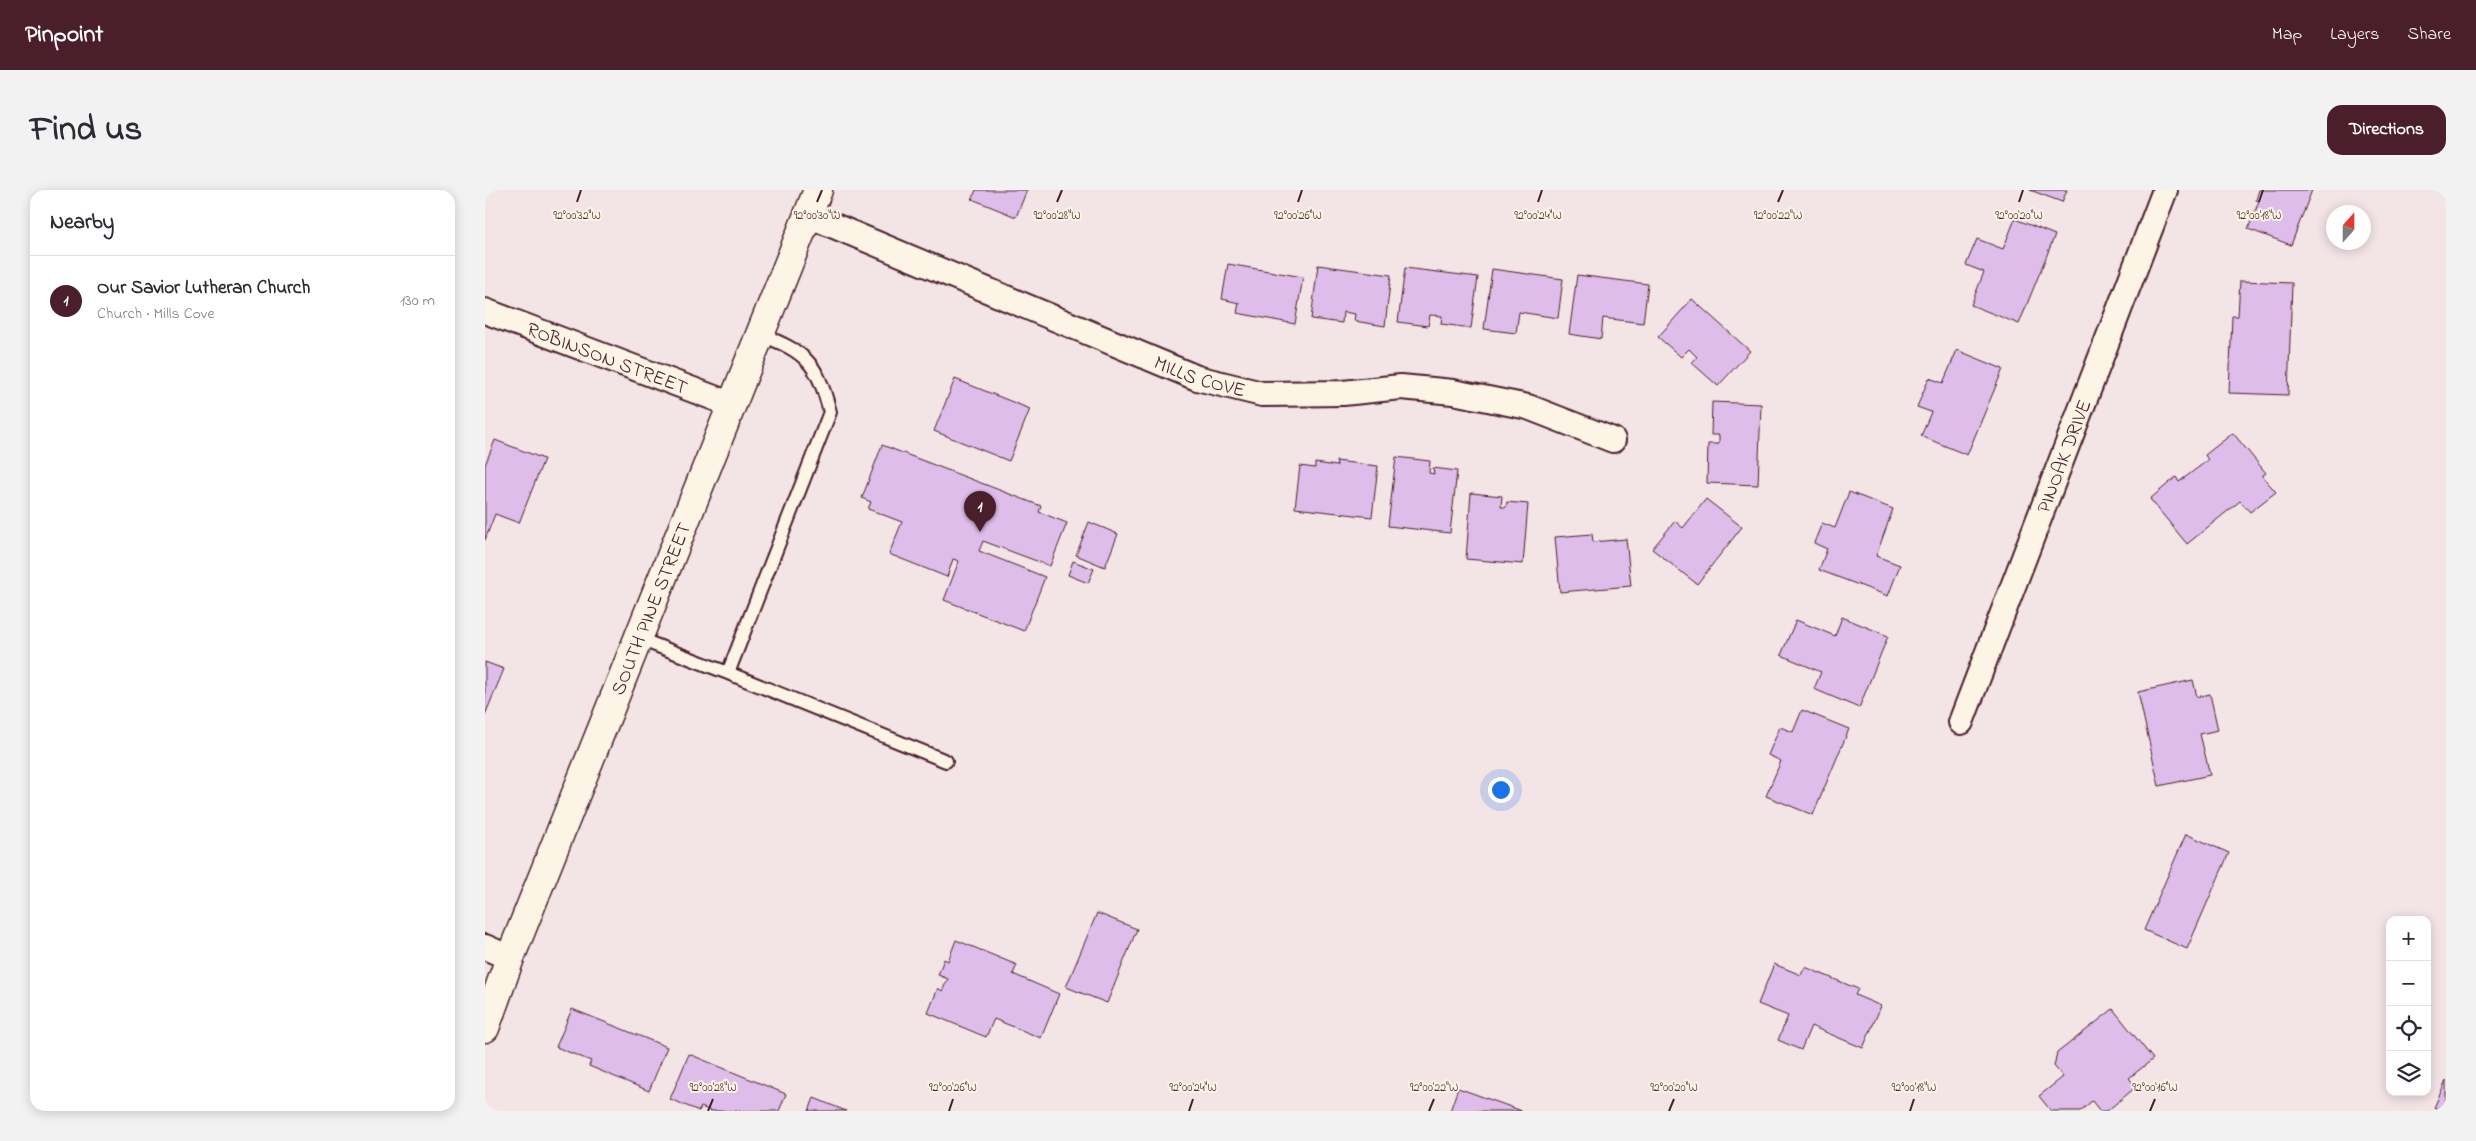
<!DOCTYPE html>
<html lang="en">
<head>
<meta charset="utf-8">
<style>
  :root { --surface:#fff; --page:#f2f2f3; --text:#2b2b33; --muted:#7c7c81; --line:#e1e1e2; --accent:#4a1f2b }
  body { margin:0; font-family:"Indie Flower",sans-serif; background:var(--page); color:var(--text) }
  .controls { position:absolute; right:15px; bottom:15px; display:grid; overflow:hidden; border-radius:10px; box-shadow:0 2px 12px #0003 }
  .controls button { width:45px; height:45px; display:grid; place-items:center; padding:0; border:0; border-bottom:1px solid var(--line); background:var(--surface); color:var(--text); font:25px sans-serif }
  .compass { position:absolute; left:1841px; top:15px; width:45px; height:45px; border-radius:50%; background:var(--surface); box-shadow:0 2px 12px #0003; rotate:21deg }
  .you { position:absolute; left:1015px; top:599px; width:18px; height:18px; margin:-12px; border:4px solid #fff; border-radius:50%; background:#1a73e8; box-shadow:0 0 0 8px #1a73e833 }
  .badge { display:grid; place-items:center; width:32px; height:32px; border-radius:50%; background:var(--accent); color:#fff; font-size:16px; font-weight:700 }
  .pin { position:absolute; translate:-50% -41px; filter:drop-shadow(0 1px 2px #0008) }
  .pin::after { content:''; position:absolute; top:26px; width:18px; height:15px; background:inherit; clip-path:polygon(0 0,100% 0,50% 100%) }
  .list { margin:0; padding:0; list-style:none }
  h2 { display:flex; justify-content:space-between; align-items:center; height:65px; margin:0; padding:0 20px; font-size:21px }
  h2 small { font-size:16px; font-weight:400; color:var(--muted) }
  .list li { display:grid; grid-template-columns:32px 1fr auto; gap:15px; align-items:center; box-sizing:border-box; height:90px; padding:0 20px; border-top:1px solid var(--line) }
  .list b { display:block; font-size:19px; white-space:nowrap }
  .list p { margin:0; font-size:16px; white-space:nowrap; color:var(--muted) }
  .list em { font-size:16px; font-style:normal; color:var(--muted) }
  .icon { flex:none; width:28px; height:28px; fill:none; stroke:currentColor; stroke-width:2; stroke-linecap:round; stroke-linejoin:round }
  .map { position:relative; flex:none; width:1961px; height:921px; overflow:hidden; border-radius:15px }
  header { display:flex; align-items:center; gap:30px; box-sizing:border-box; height:70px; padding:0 25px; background:var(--accent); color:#fff }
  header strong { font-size:24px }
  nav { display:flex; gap:28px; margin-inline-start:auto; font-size:18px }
  .intro { display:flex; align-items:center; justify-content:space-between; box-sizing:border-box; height:120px; padding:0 30px }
  h1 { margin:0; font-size:35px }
  .button { padding:12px 22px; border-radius:15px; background:var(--accent); color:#fff; font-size:18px; font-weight:700 }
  main { display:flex; gap:30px; padding:0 30px }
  aside { flex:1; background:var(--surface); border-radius:15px; box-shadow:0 2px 12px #0003 }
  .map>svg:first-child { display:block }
  .building { fill:#debdea; stroke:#4a1f2b }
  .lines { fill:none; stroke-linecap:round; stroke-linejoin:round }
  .service-casing { stroke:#4a1f2b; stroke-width:16 }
  .minor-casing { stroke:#4a1f2b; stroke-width:28 }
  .secondary-casing { stroke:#4a1f2b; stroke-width:31 }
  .service { stroke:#fcf5e5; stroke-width:12 }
  .minor { stroke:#fcf5e5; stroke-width:24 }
  .secondary { stroke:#fcf5e5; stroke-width:28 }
  .ticks { fill:none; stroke:#4a1f2b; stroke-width:2 }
  .labels { text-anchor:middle; stroke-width:4; stroke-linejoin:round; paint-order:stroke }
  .street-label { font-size:20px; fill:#4a1f2b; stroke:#fcf5e5 }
  .ticks-label { font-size:12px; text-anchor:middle; fill:#4a1f2b; stroke:#fcf5e5; stroke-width:4; stroke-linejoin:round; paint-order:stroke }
</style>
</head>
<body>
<header>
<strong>Pinpoint</strong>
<nav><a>Map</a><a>Layers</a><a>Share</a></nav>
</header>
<div class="intro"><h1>Find us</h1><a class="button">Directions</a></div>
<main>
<aside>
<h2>Nearby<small></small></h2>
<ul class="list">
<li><span class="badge">1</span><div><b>Our Savior Lutheran Church</b><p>Church · Mills Cove</p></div><em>130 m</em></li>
</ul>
</aside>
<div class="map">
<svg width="1961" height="921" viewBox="0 0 1961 921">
  <rect width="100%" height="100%" fill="#f3e4e6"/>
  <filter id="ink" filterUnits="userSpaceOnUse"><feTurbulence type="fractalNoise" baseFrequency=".02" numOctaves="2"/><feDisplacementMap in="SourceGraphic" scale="10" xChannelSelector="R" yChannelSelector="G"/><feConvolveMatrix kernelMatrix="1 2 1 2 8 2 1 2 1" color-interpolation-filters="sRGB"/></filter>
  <g filter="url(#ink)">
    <path class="building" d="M491,0H542L531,27L487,9Z
      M1545,0H1582L1577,12Z
      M1774,0H1827L1806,55L1763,39L1774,11L1771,10Z
      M1530,29L1570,45L1534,134L1486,115L1499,82L1481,75L1492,49L1518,59Z
      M743,74L818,87L810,134L752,123L754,113L737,109Z
      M833,75L906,85L900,136L869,131L870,124L858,122L857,133L826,129Z
      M920,78L993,87L986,138L956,134L957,126L945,125L943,136L913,132Z
      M1007,79L1078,89L1073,128L1034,122L1031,143L999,139Z
      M1092,85L1163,94L1158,133L1118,128L1116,149L1084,144Z
      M1755,91L1807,93L1803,205L1744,203L1747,126H1753Z
      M1207,109L1265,161L1233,196L1206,172L1212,167L1204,159L1196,167L1173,147Z
      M1472,160L1518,179L1482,265L1436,246L1446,222L1432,217L1444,188L1458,193Z
      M470,189L545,219L524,271L449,241Z
      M1227,212L1276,214L1273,295L1222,293L1223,254H1234V245H1226Z
      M1748,243L1781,283L1777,286L1791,302L1765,322L1755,311L1702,354L1665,309L1691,287L1694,292L1723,270L1720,265Z
      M10,250L59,269L34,333L10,324L0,350V275Z
      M397,255L556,316L554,322L582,333L565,376L498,351L494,361L560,387L539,441L459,410L474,371L468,369L462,387L404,364L417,332L383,319L386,312L377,308Z
      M911,267L945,271L944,283L949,284L948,278L972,281L965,343L903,336Z
      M851,271L893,276L887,327L810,318L815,276L830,278V273L852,276Z
      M1364,302L1408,319L1391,366L1415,375L1403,406L1334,380L1342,359L1329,353L1337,333L1350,338Z
      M986,303L1017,306L1016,317H1021L1022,312L1043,314L1038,374L981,369Z
      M1221,309L1257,337L1212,394L1167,359L1190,331L1198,338Z
      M604,332L633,344L620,377L591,365Z
      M1107,344L1108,352L1141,349L1146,396L1075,402L1070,347Z
      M588,371L609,379L603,393L583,385Z
      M1357,427L1403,446L1374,518L1329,499L1336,482L1296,465L1311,430L1350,446Z
      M0,472L19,479L0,525Z
      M1708,490L1712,507L1725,504L1733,540L1715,544L1725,585L1674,596L1653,502Z
      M1317,520L1364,539L1328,625L1281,606L1296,571L1283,565L1295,537L1308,542Z
      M1701,644L1744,663L1702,759L1659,740Z
      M612,723L652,739L622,813L581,797Z
      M471,750L532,775L528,784L574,804L556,848L509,829L501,847L443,823L453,798L457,801L463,789L453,785L459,769L463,771Z
      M1289,774L1316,785L1320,777L1373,799L1370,805L1396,816L1378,858L1326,836L1316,860L1293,850L1303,826L1273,814Z
      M87,819L182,857L164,901L104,876L106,871L71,857Z
      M1628,819L1668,869L1644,888L1651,897L1622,921H1615L1607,911L1595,921H1566L1554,906L1578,887L1569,876L1572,863Z
      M204,864L301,904L294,921H226L216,917L214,921L185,909Z
      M1961,890V921H1954L1949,918Z
      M973,898L1037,921H965Z
      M329,908L361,921H324Z"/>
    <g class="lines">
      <g class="service-casing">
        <path id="service" d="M152,448L243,483L345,222C332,172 321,162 274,144
          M243,483L461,571"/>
      </g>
      <g class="minor-casing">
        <g id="minor">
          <path id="s1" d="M323,25L712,188L777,204L858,203L916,197L968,202L1043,217L1128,250"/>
          <path id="s2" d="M0,121L245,214"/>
          <path id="s3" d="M1476,532L1680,0"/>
          <path d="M0,757L25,768"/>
        </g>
      </g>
      <g class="secondary-casing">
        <g id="secondary">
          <path id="s4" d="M0,838L25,768L333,0"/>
        </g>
      </g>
      <use href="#service" class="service"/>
      <use href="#minor" class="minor"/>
      <use href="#secondary" class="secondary"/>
    </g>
  </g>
  <path class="ticks" d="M92,12L96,0M332,12L337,0M572,12L577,0M813,12L817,0M1053,12L1057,0M1293,12L1298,0M1534,12L1538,0M1774,12L1778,0M223,921L228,909M464,921L468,909M704,921L708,909M944,921L949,909M1184,921L1189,909M1425,921L1429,909M1665,921L1670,909"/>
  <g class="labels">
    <g class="street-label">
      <text dy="7" stroke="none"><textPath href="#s2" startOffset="131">ROBINSON STREET</textPath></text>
      <text dy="7" stroke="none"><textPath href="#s1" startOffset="424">MILLS COVE</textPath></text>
      <text dy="7" stroke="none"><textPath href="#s3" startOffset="285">PINOAK DRIVE</textPath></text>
      <text dy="7" stroke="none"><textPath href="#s4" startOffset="451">SOUTH PINE STREET</textPath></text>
    </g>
  </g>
  <g class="ticks-label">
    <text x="92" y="29">92°00'32"W</text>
    <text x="572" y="29">92°00'28"W</text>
    <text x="813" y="29">92°00'26"W</text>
    <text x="1053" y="29">92°00'24"W</text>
    <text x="1293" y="29">92°00'22"W</text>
    <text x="1534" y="29">92°00'20"W</text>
    <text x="1774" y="29">92°00'18"W</text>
    <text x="332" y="29">92°00'30"W</text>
    <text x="228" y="901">92°00'28"W</text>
    <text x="468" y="901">92°00'26"W</text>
    <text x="708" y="901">92°00'24"W</text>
    <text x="949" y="901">92°00'22"W</text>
    <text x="1189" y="901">92°00'20"W</text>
    <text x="1429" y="901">92°00'18"W</text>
    <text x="1670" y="901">92°00'16"W</text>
  </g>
</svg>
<div class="controls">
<button>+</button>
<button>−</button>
<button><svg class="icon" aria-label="locate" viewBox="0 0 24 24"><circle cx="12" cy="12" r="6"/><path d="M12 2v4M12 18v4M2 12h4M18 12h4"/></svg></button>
<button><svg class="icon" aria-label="layers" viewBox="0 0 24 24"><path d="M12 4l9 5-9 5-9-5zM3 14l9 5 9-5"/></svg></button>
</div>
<svg class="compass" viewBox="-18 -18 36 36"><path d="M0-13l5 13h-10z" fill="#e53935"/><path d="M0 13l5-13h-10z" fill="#7c7c81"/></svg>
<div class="you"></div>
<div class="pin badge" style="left:495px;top:342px">1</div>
</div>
</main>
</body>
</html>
